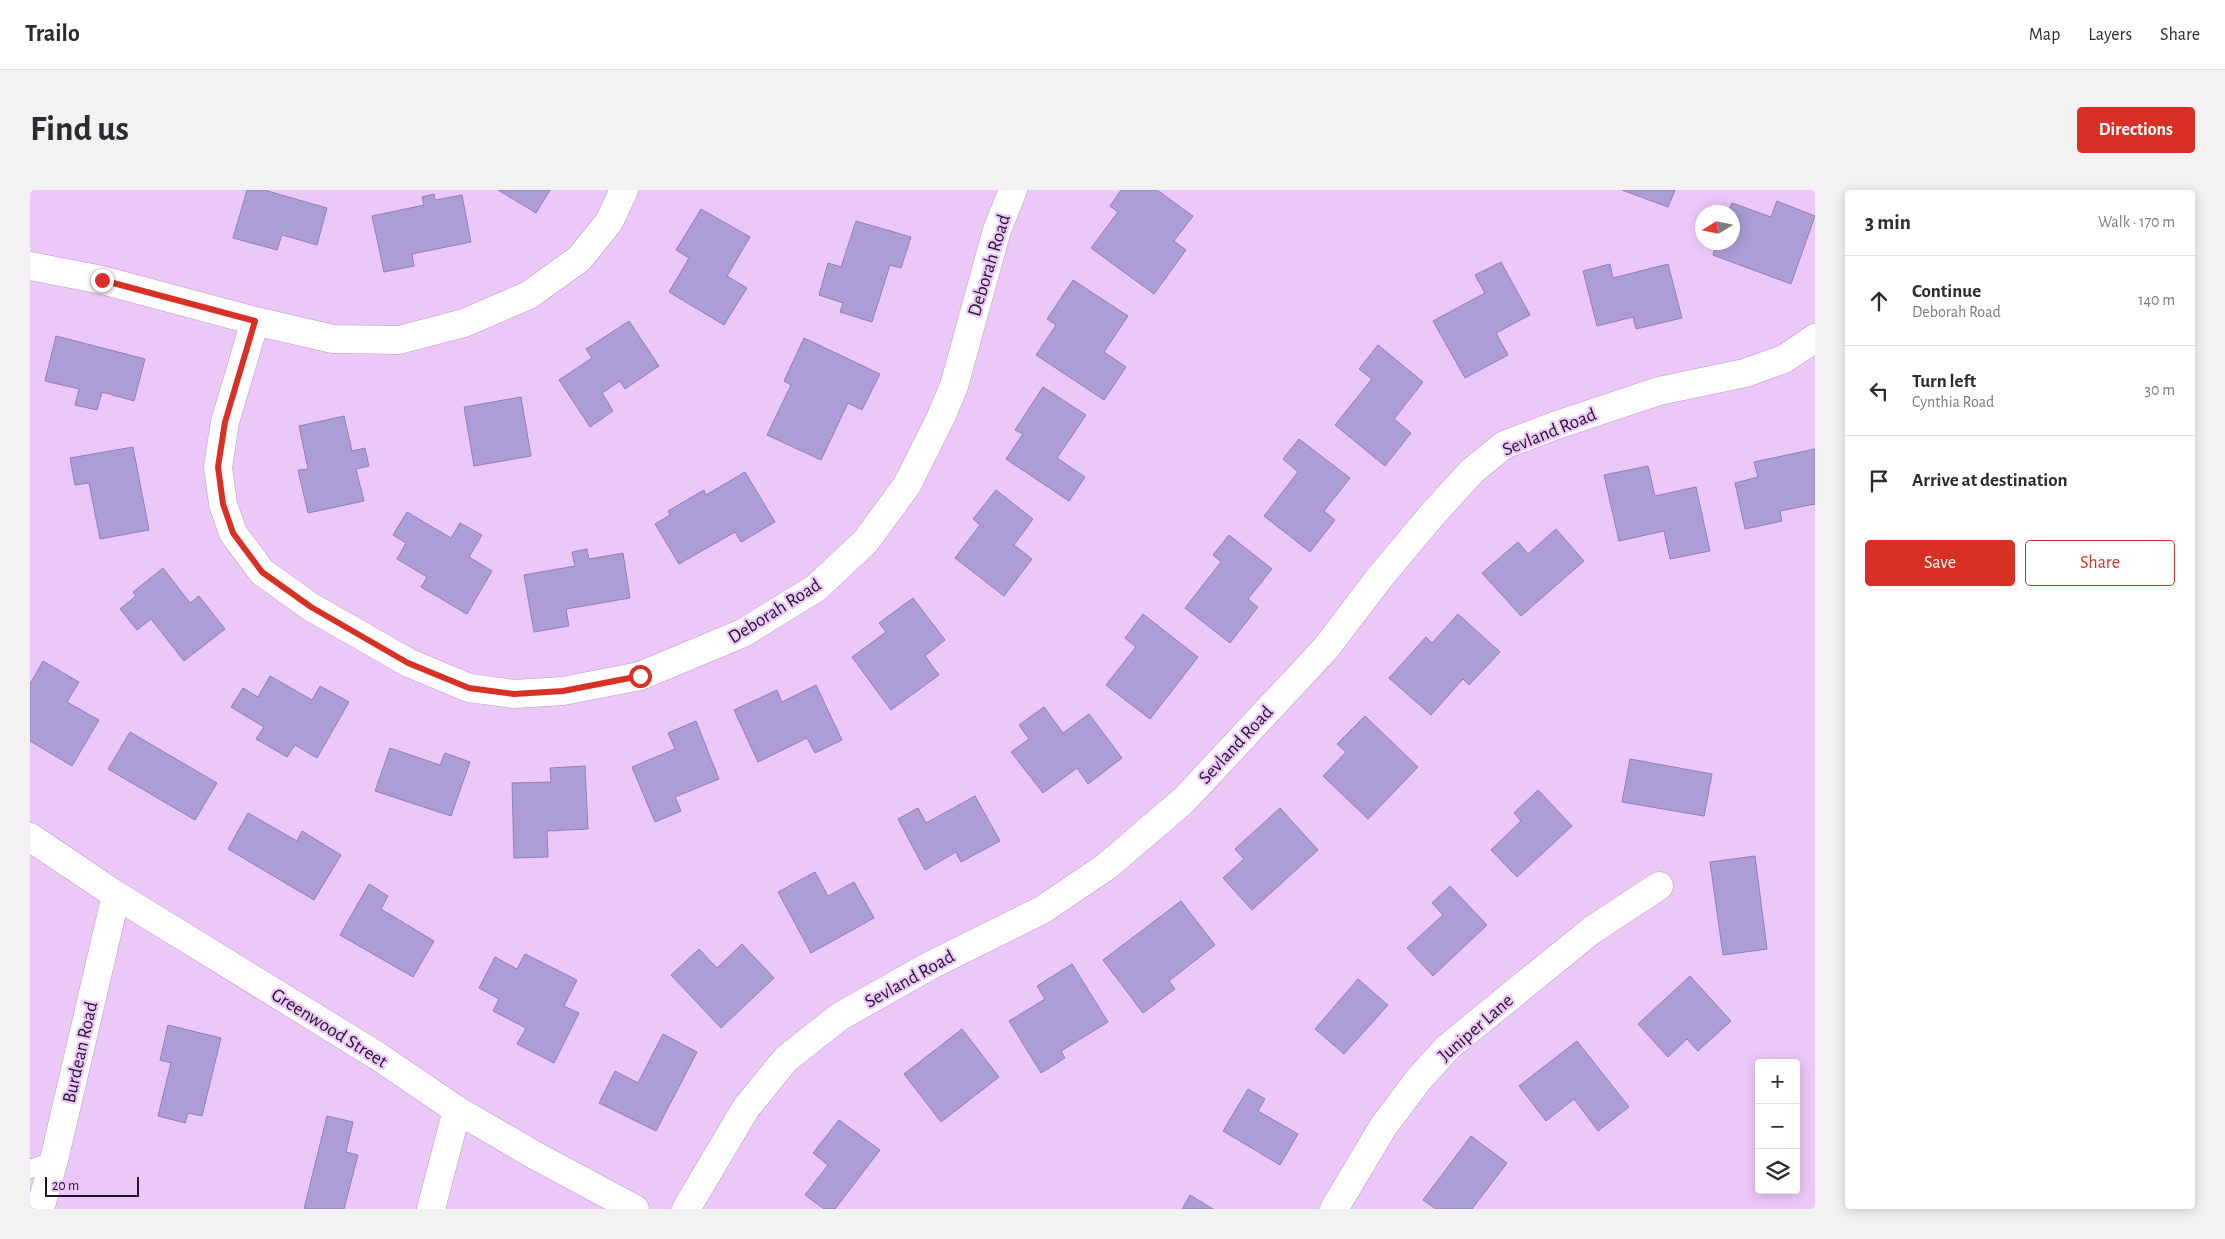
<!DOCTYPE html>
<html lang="en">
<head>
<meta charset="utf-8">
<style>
  :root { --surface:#fff; --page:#f2f2f3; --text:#2b2b33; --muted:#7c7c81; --line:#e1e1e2; --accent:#d93025 }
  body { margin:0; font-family:"Alegreya Sans",sans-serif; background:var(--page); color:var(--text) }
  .controls { position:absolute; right:15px; bottom:15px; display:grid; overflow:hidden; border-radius:5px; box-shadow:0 2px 12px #0003 }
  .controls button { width:45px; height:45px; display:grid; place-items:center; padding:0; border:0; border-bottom:1px solid var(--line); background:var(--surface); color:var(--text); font:25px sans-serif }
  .compass { position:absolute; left:1665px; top:15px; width:45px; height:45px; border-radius:50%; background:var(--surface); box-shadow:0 2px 12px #0003; rotate:260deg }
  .scale { position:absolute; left:15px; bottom:12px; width:94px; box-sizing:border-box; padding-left:5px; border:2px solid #26162c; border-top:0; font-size:14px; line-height:18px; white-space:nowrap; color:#26162c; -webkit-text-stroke:4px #ecc8f8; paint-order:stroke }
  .stop { position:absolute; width:15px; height:15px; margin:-11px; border:4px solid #d93025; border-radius:50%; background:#fff }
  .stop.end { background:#d93025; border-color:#fff; box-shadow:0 1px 5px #0008 }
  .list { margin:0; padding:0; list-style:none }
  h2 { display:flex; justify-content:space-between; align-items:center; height:65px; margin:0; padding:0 20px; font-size:21px }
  h2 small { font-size:16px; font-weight:400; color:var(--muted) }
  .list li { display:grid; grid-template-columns:32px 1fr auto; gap:15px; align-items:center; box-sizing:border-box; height:90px; padding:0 20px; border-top:1px solid var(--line) }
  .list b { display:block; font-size:19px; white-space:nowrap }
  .list p { margin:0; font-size:16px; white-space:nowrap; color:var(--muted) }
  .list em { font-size:16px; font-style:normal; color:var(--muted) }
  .actions { display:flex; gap:10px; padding:15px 20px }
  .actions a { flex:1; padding:11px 0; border:1px solid var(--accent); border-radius:5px; text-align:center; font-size:18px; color:var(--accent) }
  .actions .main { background:var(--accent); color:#fff }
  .icon { flex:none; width:28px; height:28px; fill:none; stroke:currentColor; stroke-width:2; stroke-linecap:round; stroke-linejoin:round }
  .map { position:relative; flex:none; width:1785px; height:1019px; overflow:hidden; border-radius:5px }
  header { display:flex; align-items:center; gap:30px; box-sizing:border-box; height:70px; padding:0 25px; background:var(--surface); border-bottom:1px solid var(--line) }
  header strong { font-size:24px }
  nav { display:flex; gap:28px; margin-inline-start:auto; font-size:18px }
  .intro { display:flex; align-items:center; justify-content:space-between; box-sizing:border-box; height:120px; padding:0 30px }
  h1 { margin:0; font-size:35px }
  .button { padding:12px 22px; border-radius:5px; background:var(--accent); color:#fff; font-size:18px; font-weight:700 }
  main { display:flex; gap:30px; padding:0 30px }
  aside { flex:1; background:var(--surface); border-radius:5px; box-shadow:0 2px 12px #0003 }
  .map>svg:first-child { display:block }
  .building { fill:#ad9dd7; stroke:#917fbe }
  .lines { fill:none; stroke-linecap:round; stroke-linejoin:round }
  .lane-casing { stroke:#c095cf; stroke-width:19 }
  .street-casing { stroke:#c095cf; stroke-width:29 }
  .secondary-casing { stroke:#c095cf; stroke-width:29 }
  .lane { stroke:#fff; stroke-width:18 }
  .street { stroke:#fff; stroke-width:28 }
  .secondary { stroke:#fff; stroke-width:28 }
  .route { stroke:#d93025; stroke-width:6 }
  .labels { text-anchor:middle; stroke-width:4.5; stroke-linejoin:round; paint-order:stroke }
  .street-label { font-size:19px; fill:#26162c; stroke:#ecc8f8 }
</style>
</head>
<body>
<header>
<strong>Trailo</strong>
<nav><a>Map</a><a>Layers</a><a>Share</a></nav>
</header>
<div class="intro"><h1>Find us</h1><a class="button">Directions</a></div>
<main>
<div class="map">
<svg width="1785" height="1019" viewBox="0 0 1785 1019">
  <rect width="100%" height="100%" fill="#ecc8f8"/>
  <path class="building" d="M217,0H234L297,18L287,55L252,45L247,60L203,48Z
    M468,0H520L506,23Z
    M1091,0H1127L1163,26L1144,51L1156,60L1124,104L1061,58L1088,22L1080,16Z
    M1592,0H1645L1638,17Z
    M404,4L405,10L432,5L441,52L382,64L384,76L354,82L342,26L394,15L392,7Z
    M1747,11L1785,26L1761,94L1683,65L1687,52H1702V22H1698L1702,13L1741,27Z
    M671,19L720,47L697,86L717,98L694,135L639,102L659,68L646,60Z
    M826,31L881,47L871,78L860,75L842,132L810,122L813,113L789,105L798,73L811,77Z
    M1471,72L1500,125L1466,143L1478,165L1435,188L1403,131L1455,103L1445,85Z
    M1580,74L1583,88L1638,74L1652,128L1606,139L1603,127L1567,136L1553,81Z
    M1043,90L1098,126L1074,162L1096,177L1074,210L1006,165L1026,135L1017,129Z
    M599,131L629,176L595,199L590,191L572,203L583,221L560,237L529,190L562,168L556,159Z
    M26,146L115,169L104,211L72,202L67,220L45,215L49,199L15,191Z
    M774,148L850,184L832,220L818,213L791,270L737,245L761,195L754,191Z
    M1348,155L1393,192L1364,229L1381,243L1355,276L1305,235L1342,189L1329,179Z
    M1013,197L1056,225L1027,268L1055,287L1039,311L976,269L993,244L985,240Z
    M491,207L501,266L444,276L434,217Z
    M314,226L322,261L335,258L339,276L326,279L334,311L278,323L268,280L278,279L269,236Z
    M1269,249L1320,288L1294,321L1305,330L1280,362L1234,326L1268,282L1253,269Z
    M103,257L119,340L70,349L59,293L45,295L40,268Z
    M1785,259V314L1750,321L1752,331L1715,339L1705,293L1728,287L1724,272Z
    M1618,276L1625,306L1666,297L1680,361L1640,369L1634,341L1589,351L1574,285Z
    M715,282L745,332L711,352L705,342L649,374L625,334L640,325L638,321L674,300L676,305Z
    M966,300L1003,329L984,355L1002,369L974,406L925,368L950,335L943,329Z
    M377,322L421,348L430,333L452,345L439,367L462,381L437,424L391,397L397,387L367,369L376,353L363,345Z
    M1526,339L1554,371L1491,426L1452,383L1488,352L1498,364Z
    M1199,345L1242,379L1218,409L1228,417L1200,453L1155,418L1191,372L1183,365Z
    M557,359L559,369L593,363L600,408L536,419L539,436L504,442L494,385L545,376L542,362Z
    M133,378L160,413L169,406L195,439L154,471L121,429L107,440L90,419L106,406L103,402Z
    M883,408L915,450L895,466L909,485L861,520L822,467L856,442L849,433Z
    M1113,424L1168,467L1120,529L1076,495L1106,457L1095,448Z
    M1428,424L1470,462L1439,495L1433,489L1401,525L1359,488L1396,447L1402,453Z
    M13,471L49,492L37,512L69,530L42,576L0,551V494Z
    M240,486L282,510L290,496L319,512L287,568L265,555L257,567L226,549L234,537L201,517L213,498L228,507Z
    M786,495L812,550L785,563L777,548L728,572L704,520L747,500L752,512Z
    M1014,517L1033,543L1059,524L1092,568L1058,594L1047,578L1013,603L981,562L999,549L989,535Z
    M1335,526L1388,577L1338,629L1293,586L1316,562L1307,554Z
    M666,531L689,589L645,607L651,621L625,632L602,577L645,559L638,543Z
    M100,542L187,593L165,630L78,579Z
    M360,558L410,575L415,563L440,572L421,626L345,601Z
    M1600,569L1682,584L1674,626L1592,612Z
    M555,576L558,639L517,641L518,667L484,668L482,593L521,592L520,578Z
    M1508,600L1542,636L1487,687L1461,660L1491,631L1484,623Z
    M945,606L970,651L931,672L926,662L895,680L868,629L888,618L896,633Z
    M1250,618L1288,660L1222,720L1193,688L1214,669L1205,659Z
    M218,623L267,651L272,641L311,665L284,710L198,659Z
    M1725,666L1737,759L1693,765L1680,672Z
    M785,682L798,706L824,692L844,728L781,763L748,702Z
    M339,694L358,706L351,719L404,751L383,787L310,745Z
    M1420,696L1457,735L1403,786L1377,758L1413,725L1402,713Z
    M1151,711L1185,755L1139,791L1145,799L1113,823L1073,770Z
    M712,754L744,788L691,838L641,785L669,759L687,778Z
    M495,764L547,790L534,816L549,823L524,873L487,854L496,838L463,821L469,809L449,798L465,767L487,779Z
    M1042,774L1078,832L1031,861L1035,868L1011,883L979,831L1015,809L1007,796Z
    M1660,786L1701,831L1668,861L1657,849L1638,867L1608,834Z
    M1328,789L1358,815L1314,864L1285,839Z
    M138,835L191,848L172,926L158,923L155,933L128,926L141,873L130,870Z
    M932,839L969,887L911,932L874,884Z
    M633,844L667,862L626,941L569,913L585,881L608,893Z
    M1547,851L1599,917L1568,941L1544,909L1516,931L1489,896Z
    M1218,899L1235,909L1228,921L1268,944L1250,975L1193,941Z
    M297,926L323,932L316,962L328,965L314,1019H274Z
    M809,930L850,960L805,1019H794L775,1005L798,975L783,963Z
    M1441,946L1477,973L1442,1019H1406L1393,1010Z
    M1160,1005L1183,1019H1152Z"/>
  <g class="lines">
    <g class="lane-casing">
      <path id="lane" d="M0,979L24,970"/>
    </g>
    <g class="street-casing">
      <path id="street" d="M0,76L72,90L225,131L303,149L369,150L434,133L499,105L549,69L579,32L594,0
        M225,131L195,232L188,277L193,314L203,343L232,382L281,417L379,473L439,498L484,504L533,501L610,486L713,443L786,398L836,351L877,295L911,227L924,196L967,40L983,0
        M10,1019L24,970L86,705
        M401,1019L427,920
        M656,1019L716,918L756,869L809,827L901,775L1012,720L1077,676L1154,610L1296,458L1350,387L1401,326L1442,281L1474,255L1524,236L1629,201L1715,183L1754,169L1785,148
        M1304,1019L1353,937L1389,889L1418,857L1562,740L1629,696"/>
    </g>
    <g class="secondary-casing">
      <path id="secondary" d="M0,647L86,705L346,865L427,920L506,966L605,1019"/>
    </g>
    <use href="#lane" class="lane"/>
    <use href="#street" class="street"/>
    <use href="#secondary" class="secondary"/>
  </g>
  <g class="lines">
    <path class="route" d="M72,90L225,131L195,232L188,277L193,314L203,343L232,382L281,417L378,473L439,498L484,504L533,501L610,486"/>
  </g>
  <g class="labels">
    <g class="street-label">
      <text transform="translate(958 75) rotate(-73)" y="7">Deborah Road</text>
      <text transform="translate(1519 241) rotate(-22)" y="7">Sevland Road</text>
      <text transform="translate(744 420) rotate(-32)" y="7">Deborah Road</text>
      <text transform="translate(1205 554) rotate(-47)" y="7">Sevland Road</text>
      <text transform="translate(879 788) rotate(-29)" y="7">Sevland Road</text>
      <text transform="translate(300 837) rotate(32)" y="7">Greenwood Street</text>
      <text transform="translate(1445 837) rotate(-41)" y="7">Juniper Lane</text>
      <text transform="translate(49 862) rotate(-77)" y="7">Burdean Road</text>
    </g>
  </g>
</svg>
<div class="controls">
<button>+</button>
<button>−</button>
<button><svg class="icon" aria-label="layers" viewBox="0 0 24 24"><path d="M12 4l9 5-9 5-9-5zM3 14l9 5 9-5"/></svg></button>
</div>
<svg class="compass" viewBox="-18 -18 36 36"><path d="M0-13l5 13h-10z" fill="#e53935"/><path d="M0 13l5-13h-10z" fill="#7c7c81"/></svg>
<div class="scale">20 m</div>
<div class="stop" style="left:610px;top:486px"></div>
<div class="stop end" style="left:72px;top:90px"></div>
</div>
<aside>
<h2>3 min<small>Walk · 170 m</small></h2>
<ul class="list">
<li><svg class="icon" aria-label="ahead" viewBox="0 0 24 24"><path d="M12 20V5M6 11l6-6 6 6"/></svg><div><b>Continue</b><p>Deborah Road</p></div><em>140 m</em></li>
<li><svg class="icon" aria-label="left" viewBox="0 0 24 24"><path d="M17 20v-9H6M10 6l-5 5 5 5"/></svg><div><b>Turn left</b><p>Cynthia Road</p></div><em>30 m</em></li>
<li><svg class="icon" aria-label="arrive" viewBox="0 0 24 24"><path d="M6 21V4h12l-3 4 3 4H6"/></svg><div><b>Arrive at destination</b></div></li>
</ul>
<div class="actions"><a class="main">Save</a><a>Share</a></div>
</aside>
</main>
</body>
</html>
